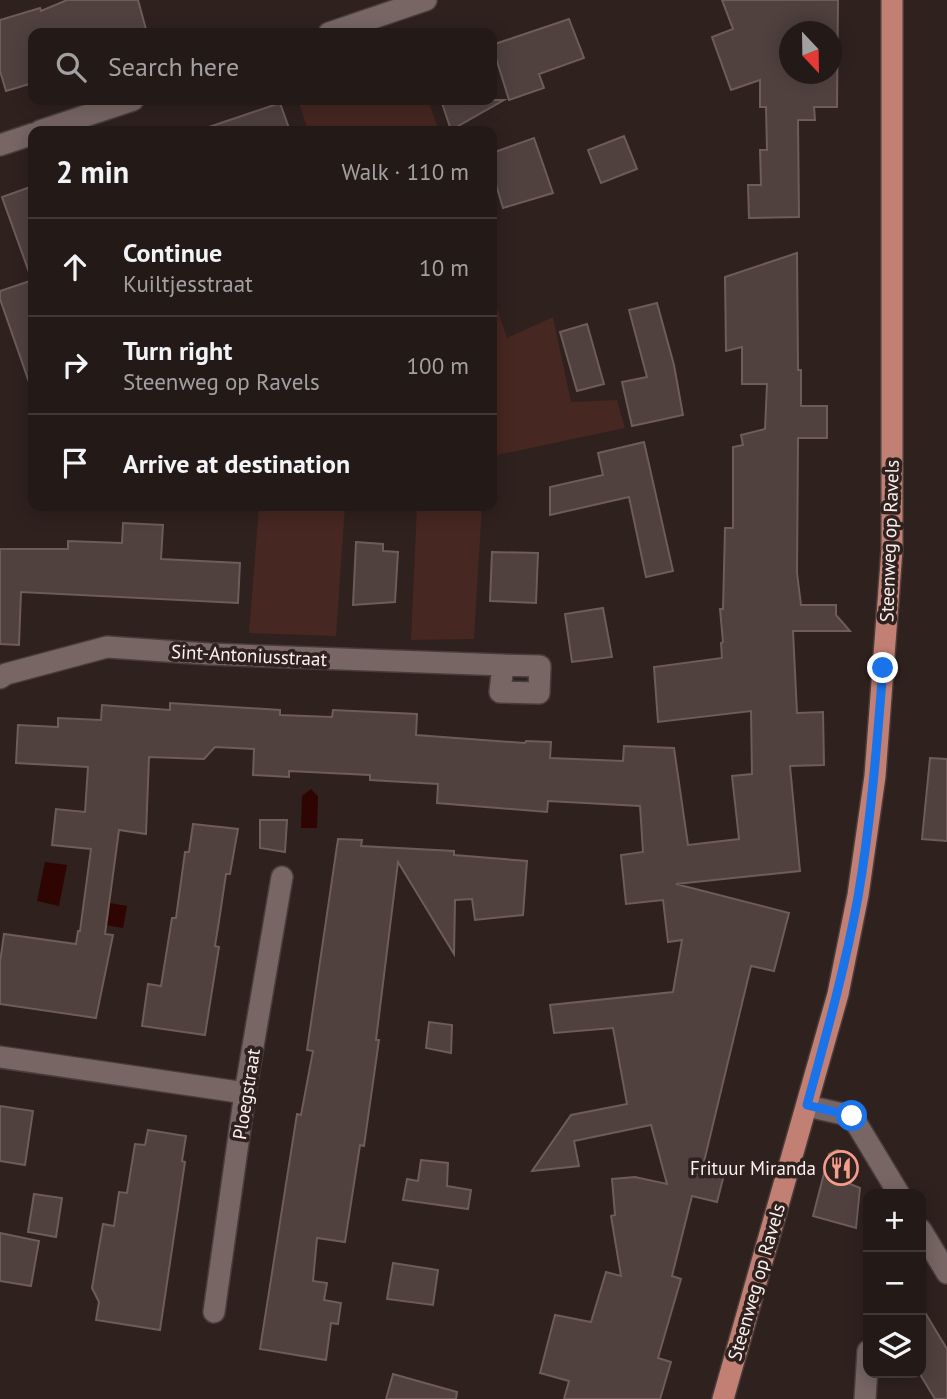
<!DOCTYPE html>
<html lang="en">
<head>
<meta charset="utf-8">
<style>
  :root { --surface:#231916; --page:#2f2623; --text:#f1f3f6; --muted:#a3a0a1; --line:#403835 }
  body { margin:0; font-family:"PT Sans",sans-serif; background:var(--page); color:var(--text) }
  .controls { position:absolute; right:21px; bottom:21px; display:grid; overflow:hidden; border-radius:14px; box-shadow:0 4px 18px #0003 }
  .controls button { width:63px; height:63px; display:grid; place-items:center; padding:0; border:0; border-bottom:2px solid var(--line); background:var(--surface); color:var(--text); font:35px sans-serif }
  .compass { position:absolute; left:779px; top:21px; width:63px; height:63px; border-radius:50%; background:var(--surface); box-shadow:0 4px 18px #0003; rotate:158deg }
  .stop { position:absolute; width:21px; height:21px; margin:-16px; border:5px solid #1a73e8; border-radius:50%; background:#fff }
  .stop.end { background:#1a73e8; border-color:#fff; box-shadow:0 2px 7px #0008 }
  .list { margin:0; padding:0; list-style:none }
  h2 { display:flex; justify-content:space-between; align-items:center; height:91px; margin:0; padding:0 28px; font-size:30px }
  h2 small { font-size:23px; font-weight:400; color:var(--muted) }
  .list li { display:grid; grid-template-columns:46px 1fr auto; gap:21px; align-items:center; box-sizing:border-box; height:98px; padding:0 28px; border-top:2px solid var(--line) }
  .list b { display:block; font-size:26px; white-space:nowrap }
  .list p { margin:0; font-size:23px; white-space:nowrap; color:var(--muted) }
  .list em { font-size:23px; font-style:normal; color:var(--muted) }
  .icon { flex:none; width:38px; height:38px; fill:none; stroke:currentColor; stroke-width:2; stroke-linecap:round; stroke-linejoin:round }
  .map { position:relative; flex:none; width:947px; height:1399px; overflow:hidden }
  .search { position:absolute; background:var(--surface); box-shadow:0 4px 18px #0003; left:28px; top:28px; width:469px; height:77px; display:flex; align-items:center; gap:18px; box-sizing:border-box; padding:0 24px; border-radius:14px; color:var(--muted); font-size:26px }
  .panel { position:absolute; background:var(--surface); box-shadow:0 4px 18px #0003; left:28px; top:126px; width:469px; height:385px; border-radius:14px }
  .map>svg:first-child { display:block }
  .green { fill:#472721 }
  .water { fill:#2e0502 }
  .building { fill:#50413e; stroke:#6d5c59; stroke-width:2; fill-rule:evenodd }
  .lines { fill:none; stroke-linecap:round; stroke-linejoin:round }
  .minor-casing { stroke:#493d3b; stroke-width:24 }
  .major-casing { stroke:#493d3b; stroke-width:24 }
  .minor { stroke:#776663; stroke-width:21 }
  .major { stroke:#c27f73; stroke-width:21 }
  .route { stroke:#1a73e8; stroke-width:9 }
  .labels { text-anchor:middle; stroke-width:7; stroke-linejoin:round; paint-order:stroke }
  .street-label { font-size:19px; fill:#faf0ee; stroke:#2f211e }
  .poi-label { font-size:19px; fill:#faf0ee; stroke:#2f211e; text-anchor:end }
</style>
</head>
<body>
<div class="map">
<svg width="947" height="1399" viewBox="0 0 947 1399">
  <rect width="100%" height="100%" fill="#2f211e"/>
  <path class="green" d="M298,100H428L439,131H308Z
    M492,293L507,338L553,317L571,402L617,400L625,428L492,456Z
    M259,506H345L336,636L249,633Z
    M417,506H482L474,639L411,640Z"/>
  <path class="water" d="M311,789L318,796L317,828H301L302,796Z
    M45,862L67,865L59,906L37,901Z
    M92,900L127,906L123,928L88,922Z"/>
  <path class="building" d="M67,0H138L147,33H33V83L6,91L0,71V20L40,8L41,11Z
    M722,0H838L837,107H814L815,120H798L799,217L749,218L748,185H761L760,150H767L766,107H760V80L731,90L712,37L733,29ZM789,32H831V74H789Z
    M569,19L584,58L539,74L544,88L509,100L492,45Z
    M441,100H504L451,130Z
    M280,103L290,131H210L209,127Z
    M624,136L637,169L601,183L588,150Z
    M534,138L553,193L503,208L492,171V153Z
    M33,186V274L30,275L2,197Z
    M797,253L798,370H801V406H827V438H798L797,573L801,605H836V615L850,631H793L797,713L823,712L824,765L790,766L800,871L676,884L789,913L774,971L751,966L703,1166L725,1171L717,1202L692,1196L672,1276L681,1279L658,1358L671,1362L660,1399H564L569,1381L540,1373L555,1315L591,1322L606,1272L621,1276L611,1216L615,1215L612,1179L635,1177L667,1184L651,1125L574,1141L579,1166L532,1171L571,1115L627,1104L613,1028L554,1033L550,1005L673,992L682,940L668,942L663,900L626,904L621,855L643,852L640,806L548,801L547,812L437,803L438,784L370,780V775L289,771V777L253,775L254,749L215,747L204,759L149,757L146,834L119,830L105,934L113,935L96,1018L0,1004V962L4,934L76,944L78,931H80L91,849L52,845L56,809L85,812L88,767L16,763L18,725L58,727V718L101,720L102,705L170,710V703L280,710V715L332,717L333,710L417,714L416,735L525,743L526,741L551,742L550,758L623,761L624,746L674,748L688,845L739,839L732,776L752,774L751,711L658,722L654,667L722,658L721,643L723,642L720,609H723L725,528H733V447L743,445L741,435L765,429L767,384H742V347L726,351L725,277Z
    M33,280V381L29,382L0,299V291Z
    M657,303L674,365L683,415L632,426L622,382L647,377L629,310Z
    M587,324L604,384L577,391L560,332Z
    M644,442L673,571L646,577L629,497L550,515V487L603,475L598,453Z
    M123,523L163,525L161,559L240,563L238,603L21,592L19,645L0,644V549H68V541L122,543Z
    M356,542L383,544V551L398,552L395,602L353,605Z
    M492,552L538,553L536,603L490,601Z
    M603,608L612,657L572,662L565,614Z
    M930,758L947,759V841L922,839Z
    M260,820H287L285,852L260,848Z
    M193,824L238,829L230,874H226L219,921L215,946L219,947L205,1035L142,1026L148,984L161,986L172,918H176L185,852H189Z
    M338,839L362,840L361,846L454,851V855L527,861L523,915L475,920L472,899L455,900L454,954L398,862L376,1040H379L364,1146L360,1145L345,1242L317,1238L313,1281L327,1283L324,1300L341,1303L338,1324L331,1323L326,1360L260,1349L297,1114L301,1115L313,1051L307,1050Z
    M429,1022L452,1025L451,1053L426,1048Z
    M0,1106L33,1111L25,1165L0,1161Z
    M148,1130L186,1136L182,1161L185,1162L160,1330L96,1320L99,1302L92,1288L103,1224L114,1226L119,1192L127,1193L135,1144L145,1145Z
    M837,1150L851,1154L856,1161L850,1184L860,1188L856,1228L813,1216L829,1154Z
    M421,1160L448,1163L447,1186L471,1190L468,1209L403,1200L407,1179L418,1181Z
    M34,1194L62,1198L56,1237L28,1232Z
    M0,1233L39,1241L31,1286L0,1281Z
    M393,1263L438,1270L433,1305L387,1299Z
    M921,1306L947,1349V1399H935L921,1376Z
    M393,1374L457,1392L456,1399H386Z"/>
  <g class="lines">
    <g class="minor-casing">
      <path id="minor" d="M329,33L426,0
        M40,131L133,100
        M0,145L33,134
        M0,678L6,674L107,647L209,654L503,665L540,666L539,693L500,692L503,665
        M0,1057L245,1093
        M807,1106L852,1116L899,1194
        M921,1230L947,1273
        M214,1312L245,1093L282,877
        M865,1399L868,1351"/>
    </g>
    <g class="major-casing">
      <path id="major" d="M723,1399L838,994L858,895L875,776L892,549V0"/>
    </g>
    <use href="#minor" class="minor"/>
    <use href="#major" class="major"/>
  </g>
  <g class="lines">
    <path class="route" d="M852,1116L807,1105C826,1036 845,968 858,897C871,821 877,744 883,668"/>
  </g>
  <defs>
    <g id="restaurant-ring" transform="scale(1.75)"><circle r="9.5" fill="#2f211e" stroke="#f59d8d" stroke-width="1.5"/><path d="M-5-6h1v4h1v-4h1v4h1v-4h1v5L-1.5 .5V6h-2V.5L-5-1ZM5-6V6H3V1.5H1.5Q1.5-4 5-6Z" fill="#f59d8d"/></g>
  </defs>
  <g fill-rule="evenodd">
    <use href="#restaurant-ring" x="841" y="1168"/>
  </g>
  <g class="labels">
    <g class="street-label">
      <text transform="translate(889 541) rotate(-88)" y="7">Steenweg op Ravels</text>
      <text transform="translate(249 655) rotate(3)" y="7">Sint-Antoniusstraat</text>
      <text transform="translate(246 1094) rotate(-81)" y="7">Ploegstraat</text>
      <text transform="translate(756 1282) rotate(-74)" y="7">Steenweg op Ravels</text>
    </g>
    <g class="poi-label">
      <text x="816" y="1175">Frituur Miranda</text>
    </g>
  </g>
</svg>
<div class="controls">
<button>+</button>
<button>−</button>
<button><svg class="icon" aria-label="layers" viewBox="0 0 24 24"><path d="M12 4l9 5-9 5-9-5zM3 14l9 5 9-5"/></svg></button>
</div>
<svg class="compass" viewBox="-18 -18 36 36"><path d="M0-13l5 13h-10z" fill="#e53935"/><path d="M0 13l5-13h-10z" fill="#a3a0a1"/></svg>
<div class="stop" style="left:852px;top:1116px"></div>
<div class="stop end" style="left:883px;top:668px"></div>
<div class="search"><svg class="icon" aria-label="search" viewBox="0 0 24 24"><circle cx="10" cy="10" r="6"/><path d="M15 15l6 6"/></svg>Search here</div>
<section class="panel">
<h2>2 min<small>Walk · 110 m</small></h2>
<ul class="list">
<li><svg class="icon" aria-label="ahead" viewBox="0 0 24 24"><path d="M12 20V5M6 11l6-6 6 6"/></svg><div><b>Continue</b><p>Kuiltjesstraat</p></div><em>10 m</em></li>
<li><svg class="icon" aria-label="right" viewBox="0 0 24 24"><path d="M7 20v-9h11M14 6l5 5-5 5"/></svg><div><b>Turn right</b><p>Steenweg op Ravels</p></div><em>100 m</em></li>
<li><svg class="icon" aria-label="arrive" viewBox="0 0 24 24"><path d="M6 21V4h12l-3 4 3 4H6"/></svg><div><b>Arrive at destination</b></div></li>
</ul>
</section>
</div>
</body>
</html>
